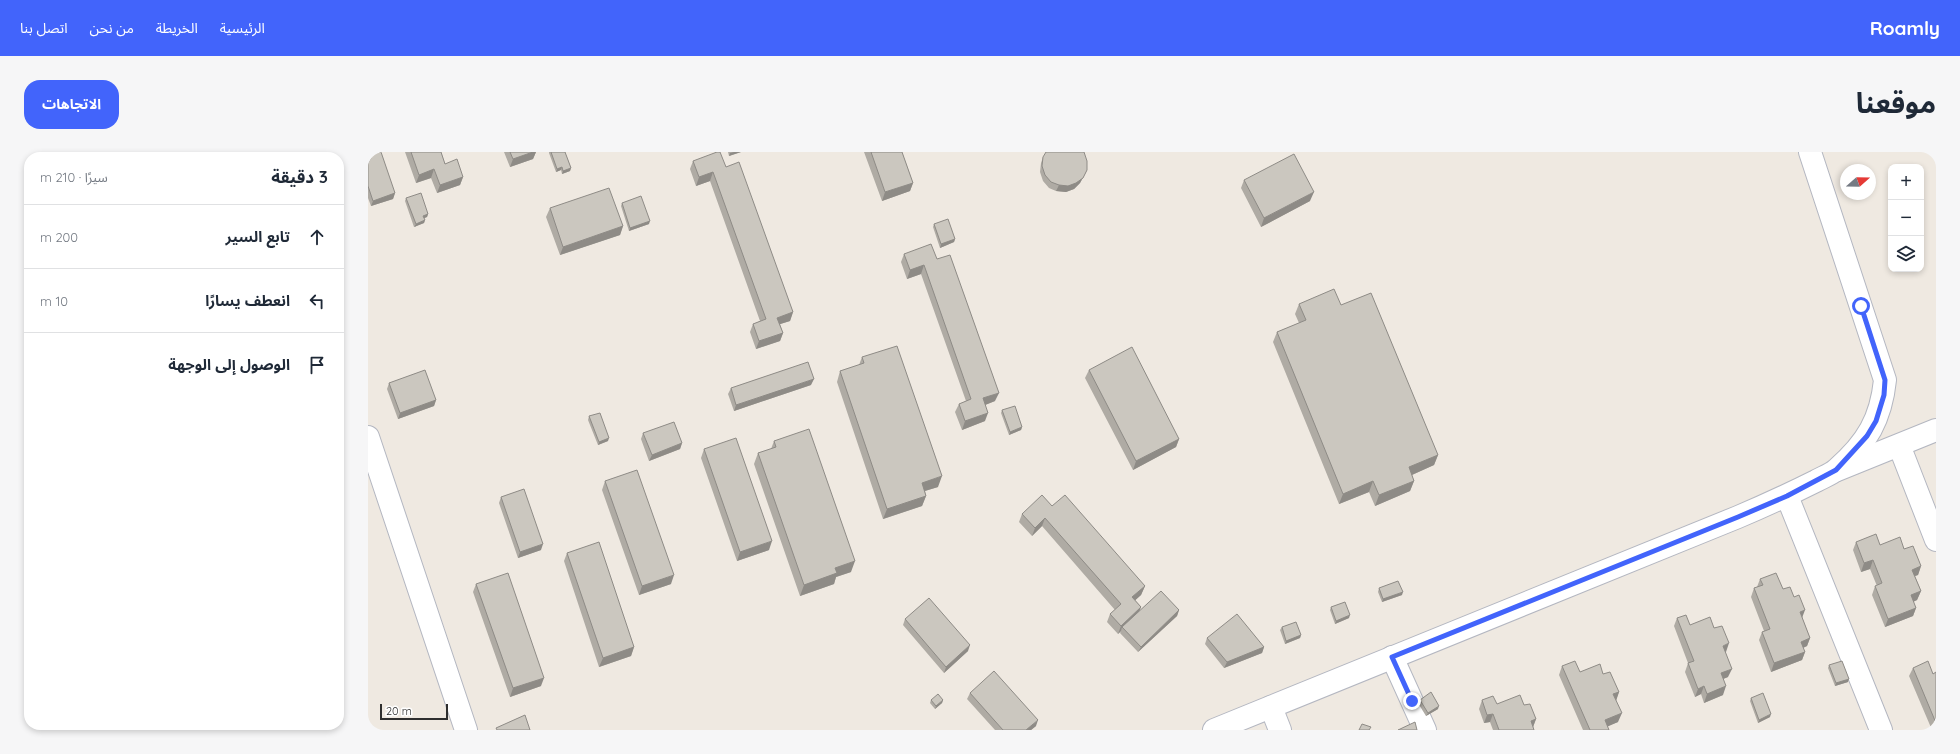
<!DOCTYPE html>
<html lang="ar">
<head>
<meta charset="utf-8">
<style>
  :root { --surface:#fff; --page:#f6f6f7; --text:#1f2937; --muted:#747a83; --line:#e0e1e3; --accent:#4264fb }
  body { margin:0; font-family:Quicksand,"Noto Sans Arabic",sans-serif; background:var(--page); color:var(--text); direction:rtl }
  .controls { position:absolute; right:12px; top:12px; display:grid; overflow:hidden; border-radius:8px; box-shadow:0 2px 6px #0003 }
  .controls button { width:36px; height:36px; display:grid; place-items:center; padding:0; border:0; border-bottom:1px solid var(--line); background:var(--surface); color:var(--text); font:20px sans-serif }
  .compass { position:absolute; left:1472px; top:12px; width:36px; height:36px; border-radius:50%; background:var(--surface); box-shadow:0 2px 6px #0003; rotate:70deg }
  .scale { position:absolute; left:12px; bottom:10px; width:68px; box-sizing:border-box; padding-left:4px; border:2px solid #2e2e2e; border-top:0; font-size:11px; line-height:14px; white-space:nowrap; color:#2e2e2e; -webkit-text-stroke:3px #fff; paint-order:stroke }
  .stop { position:absolute; width:12px; height:12px; margin:-9px; border:3px solid #4264fb; border-radius:50%; background:#fff }
  .stop.end { background:#4264fb; border-color:#fff; box-shadow:0 1px 4px #0008 }
  .list { margin:0; padding:0; list-style:none }
  h2 { display:flex; justify-content:space-between; align-items:center; height:52px; margin:0; padding:0 16px; font-size:17px }
  h2 small { font-size:13px; font-weight:400; color:var(--muted) }
  .list li { display:grid; grid-template-columns:26px 1fr auto; gap:12px; align-items:center; box-sizing:border-box; height:64px; padding:0 16px; border-top:1px solid var(--line) }
  .list b { display:block; font-size:15px; white-space:nowrap }
  .list em { font-size:13px; font-style:normal; color:var(--muted) }
  .icon { flex:none; width:22px; height:22px; fill:none; stroke:currentColor; stroke-width:2; stroke-linecap:round; stroke-linejoin:round }
  .map { position:relative; flex:none; width:1568px; height:578px; overflow:hidden; direction:ltr; border-radius:16px }
  header { display:flex; align-items:center; gap:24px; box-sizing:border-box; height:56px; padding:0 20px; background:var(--accent); color:#fff }
  header strong { font-size:19px }
  nav { display:flex; gap:22px; margin-inline-start:auto; font-size:14px }
  .intro { display:flex; align-items:center; justify-content:space-between; box-sizing:border-box; height:96px; padding:0 24px }
  h1 { margin:0; font-size:28px }
  .button { padding:10px 18px; border-radius:16px; background:var(--accent); color:#fff; font-size:14px; font-weight:700 }
  main { display:flex; gap:24px; padding:0 24px }
  aside { flex:1; background:var(--surface); border-radius:16px; box-shadow:0 2px 6px #0003 }
  .map>svg:first-child { display:block }
  .lines { fill:none; stroke-linecap:round; stroke-linejoin:round }
  .minor-casing { stroke:#b4b7c1; stroke-width:24 }
  .secondary-casing { stroke:#b4b7c1; stroke-width:24 }
  .minor { stroke:#fff; stroke-width:22 }
  .secondary { stroke:#fff; stroke-width:22 }
  .wall { fill:#afaba4 }
  .shaded-wall { fill:#8e8b86 }
  .building { fill:#cbc7bf; stroke:#8e8b86 }
  .route { stroke:#4264fb; stroke-width:5 }
</style>
</head>
<body>
<header>
<strong>Roamly</strong>
<nav><a>الرئيسية</a><a>الخريطة</a><a>من نحن</a><a>اتصل بنا</a></nav>
</header>
<div class="intro"><h1>موقعنا</h1><a class="button">الاتجاهات</a></div>
<main>
<div class="map">
<svg width="1568" height="578" viewBox="0 0 1568 578">
  <rect width="100%" height="100%" fill="#efe9e1"/>
  <g class="lines">
    <g class="minor-casing">
      <path id="minor" d="M0,285L98,578
        M1531,293L1568,388
        M1469,318L1568,278
        M1419,344L1513,578
        M1024,505L1057,578
        M903,555L912,578"/>
    </g>
    <g class="secondary-casing">
      <path id="secondary" d="M846,578L1370,365C1396,354 1422,342 1448,329C1455,325 1464,322 1469,317C1499,291 1513,267 1517,228L1442,0"/>
    </g>
    <use href="#minor" class="minor"/>
    <use href="#secondary" class="secondary"/>
  </g>
  <path class="wall" d="M0,0L27,41L25,47L3,54L0,46Z
    M37,0H73L77,12L95,25L92,33L69,41L63,26L48,31Z
    M136,0H168L165,7L142,15Z
    M181,0H197L203,16L202,19L194,22L193,18L188,20L181,1Z
    M360,0H373L361,4Z
    M496,0H534L545,31L542,39L514,49Z
    M675,5L716,24L712,31L706,37L698,40L688,39L681,36L675,29L672,20L673,11Z
    M325,9L358,15L425,160L422,169L412,172L415,181L412,189L388,197L382,180L385,172L392,169L342,29L328,34L322,17Z
    M876,28L942,49L893,75L873,36Z
    M38,46L60,62L59,65L56,66L57,68L56,71L46,75L37,49Z
    M254,51L281,72L261,79L253,54Z
    M182,56L255,74L252,83L192,103L178,65Z
    M566,72L587,87L586,90L572,96L565,75Z
    M536,102L569,107L627,249L617,253V269L594,278L587,260L591,252L598,249L553,122L539,127L533,110Z
    M931,152L973,153L1070,303L1066,313L1044,323L1046,329L1042,339L1007,354L1001,340L971,352L905,190L909,180L931,171L927,162Z
    M494,205L570,335L557,339L558,344L554,354L515,367L469,230L472,219L491,213Z
    M721,218L811,287L808,295L765,318L717,226Z
    M21,231L68,248L66,254L30,267L19,237Z
    M443,233L366,259L360,242L363,236Z
    M634,258L654,275L653,278L641,283L633,261Z
    M221,264L240,289L230,293L220,268Z
    M275,281L314,291L312,297L281,309L273,287Z
    M406,289L483,420L468,425L466,432L432,444L386,312L390,301L403,297Z
    M336,297L401,398L369,409L333,306Z
    M237,329L303,432L271,443L234,338Z
    M133,345L173,398L150,406L131,351Z
    M684,354L777,434L773,443L767,448L773,455L771,459L811,458L809,464L770,500L752,481L753,479L750,482L739,470L742,462L747,458L674,374L664,384L651,370L654,362Z
    M1488,390L1536,397L1553,414L1550,423L1547,424L1553,439L1549,448L1545,450L1548,456L1545,464L1517,475L1504,443L1507,434H1509L1502,417L1493,420L1485,398Z
    M199,401L266,495L263,504L231,515L196,409Z
    M1392,427L1415,437L1434,465L1442,486L1439,494L1435,496L1437,500L1434,508L1403,520L1391,488L1394,480L1396,479L1383,445L1386,436L1389,435Z
    M108,432L173,534L142,545L105,440Z
    M1011,436L1034,443L1014,450L1010,440Z
    M963,455L981,466L967,472L962,458Z
    M1309,466L1322,473L1346,476L1358,500H1357L1360,525L1355,527V543L1336,551L1333,542L1327,545L1317,520L1320,511L1306,474Z
    M537,467L600,499L576,521L535,473Z
    M914,475L933,483L932,486L917,492L912,478Z
    M839,486L896,495L894,501L856,516L837,492Z
    M1461,513L1480,530L1467,534L1460,516Z
    M1194,514L1212,520L1235,522L1251,540L1248,548L1250,570L1239,574L1241,578H1215L1191,523Z
    M1545,516L1565,522L1568,520V578H1564L1541,524Z
    M602,541L668,574L663,578H627L599,547Z
    M1383,546L1402,565L1390,571L1382,549Z
    M563,548H575L574,551L567,557L562,551Z
    M1052,548L1070,557L1058,564L1050,551Z
    M1114,548L1129,552L1156,553L1168,567L1165,575L1166,578H1125L1122,570L1116,571L1111,557Z"/>
  <path class="shaded-wall" d="M165,0H168L165,7L142,15L145,7Z
    M366,0H373L361,4L362,1Z
    M194,15L193,18L188,20L189,17Z
    M203,16L202,19L194,22L195,19Z
    M66,17L63,26L48,31L51,23Z
    M719,18L712,31L706,37L698,40L688,39L691,33Z
    M345,20L342,29L328,34L331,25Z
    M95,25L92,33L69,41L72,33Z
    M545,31L542,39L514,49L517,40Z
    M946,40L942,49L893,75L896,66Z
    M27,41L25,47L3,54L5,49Z
    M60,62L59,65L54,67L55,64Z
    M57,68L56,71L46,75L48,72Z
    M282,69L281,72L261,79L262,76Z
    M255,74L252,83L192,103L195,95Z
    M587,87L586,90L572,96L573,92Z
    M556,113L553,122L539,127L542,118Z
    M425,160L422,169L406,174L409,166Z
    M415,181L412,189L388,197L391,189Z
    M446,227L443,233L366,259L368,253Z
    M631,241L627,249L612,255L615,246Z
    M68,248L66,254L30,267L32,261Z
    M620,261L617,269L594,278L597,269Z
    M654,275L653,278L641,283L642,280Z
    M241,286L240,289L230,293L231,290Z
    M811,287L808,295L765,318L768,309Z
    M314,291L312,297L281,309L284,303Z
    M1070,303L1066,313L1037,326L1041,315Z
    M574,324L570,335L550,341L554,331Z
    M1005,329L1001,340L971,352L975,342Z
    M1046,329L1042,339L1007,354L1011,343Z
    M558,344L554,354L515,367L519,357Z
    M677,366L674,374L664,384L667,376Z
    M404,389L401,398L369,409L372,400Z
    M175,392L173,398L150,406L152,400Z
    M1505,408L1502,417L1493,420L1496,411Z
    M487,409L483,420L468,425L466,432L432,444L436,433L467,416Z
    M1553,414L1550,423L1541,426L1544,418Z
    M306,423L303,432L271,443L274,434Z
    M777,434L773,443L761,454L764,445Z
    M1553,439L1549,448L1540,452L1543,443Z
    M1035,440L1034,443L1014,450L1015,447Z
    M773,455L770,463L754,475L753,479L750,482L753,474Z
    M1548,456L1545,464L1517,475L1520,467Z
    M811,458L809,464L770,500L773,495Z
    M1437,458L1434,466L1432,460Z
    M982,463L981,466L967,472L968,469Z
    M933,483L932,486L917,492L918,489Z
    M1442,486L1439,494L1430,498L1433,490Z
    M1361,491L1358,500L1352,503L1355,494Z
    M602,493L600,499L576,521L578,515Z
    M266,495L263,504L231,515L235,506Z
    M896,495L894,501L856,516L859,510Z
    M1437,500L1434,508L1403,520L1406,511Z
    M1364,517L1360,525L1350,529L1353,521Z
    M176,526L173,534L142,545L145,536Z
    M1481,527L1480,530L1467,534L1468,531Z
    M1336,534L1333,542L1327,545L1330,537Z
    M1358,534L1355,543L1336,551L1339,542Z
    M1251,540L1248,549L1245,542Z
    M575,548L574,551L567,557L568,554Z
    M1071,554L1070,557L1058,564L1060,561Z
    M1254,561L1250,570L1234,577L1237,568Z
    M1125,562L1122,570L1116,571L1119,563Z
    M1403,562L1402,565L1390,571L1391,568Z
    M1168,567L1165,575L1163,569Z
    M670,568L668,574L663,578H658Z"/>
  <path class="building" d="M0,0H13L27,41L5,49L0,34Z
    M43,0H73L77,12L89,7L95,25L72,33L66,17L51,23Z
    M142,0H165L145,7Z
    M183,0H197L203,16L195,19L194,15L189,17Z
    M349,0H352L358,15L371,10L425,160L409,166L415,181L391,189L385,172L398,167L345,20L331,25L325,9Z
    M503,0H534L545,31L517,40Z
    M678,0H716L719,9V18L715,26L708,31L700,34L691,33L683,30L677,23L674,14L675,5Z
    M926,2L946,40L896,66L876,28Z
    M241,36L255,74L195,95L182,56Z
    M53,41L60,62L55,64L57,68L48,72L38,46Z
    M273,44L282,69L262,76L254,51Z
    M580,67L587,87L573,92L566,72Z
    M563,92L569,107L582,103L631,241L615,246L620,261L597,269L591,252L603,247L556,113L542,118L536,102Z
    M966,137L973,153L1003,141L1070,303L1041,315L1046,329L1011,343L1005,329L975,342L909,180L938,168L931,152Z
    M529,194L574,324L554,331L558,344L519,357L472,219L496,211L494,205Z
    M764,195L811,287L768,309L721,218Z
    M440,210L446,227L368,253L363,236Z
    M57,218L68,248L32,261L21,231Z
    M647,254L654,275L642,280L634,258Z
    M232,261L241,286L231,290L221,264Z
    M306,270L314,291L284,303L275,281Z
    M441,277L487,409L467,416L469,421L436,433L390,301L408,295L406,289Z
    M368,286L404,389L372,400L336,297Z
    M269,318L306,423L274,434L237,329Z
    M156,337L175,392L152,400L133,345Z
    M674,343L684,354L697,343L777,434L764,445L773,455L753,474L742,462L753,452L677,366L667,376L654,362Z
    M1508,382L1512,393L1532,385L1536,397L1545,394L1553,414L1544,418L1553,439L1543,443L1548,456L1520,467L1507,434L1514,431L1505,408L1496,411L1488,390Z
    M231,390L266,495L235,506L199,401Z
    M140,421L176,526L145,536L108,432Z
    M1408,421L1415,437L1422,435L1426,445L1431,443L1437,458L1432,460L1442,486L1433,490L1437,500L1406,511L1394,480L1402,477L1386,436L1395,433L1392,427Z
    M1030,429L1035,440L1015,447L1011,436Z
    M793,439L811,458L773,495L754,475Z
    M561,446L602,493L578,515L537,467Z
    M977,450L982,463L968,469L963,455Z
    M869,462L896,495L859,510L839,486Z
    M1318,463L1322,473L1342,465L1346,476L1354,474L1361,491L1355,494L1364,517L1353,521L1358,534L1339,542L1336,534L1330,537L1320,511L1326,509L1309,466Z
    M928,470L933,483L918,489L914,475Z
    M1207,509L1212,520L1232,512L1235,522L1242,520L1251,540L1245,542L1254,561L1237,568L1241,578H1222L1194,514Z
    M1474,509L1481,527L1468,531L1461,513Z
    M1560,509L1565,522L1568,520V571L1545,516Z
    M626,519L670,568L658,578H635L602,541Z
    M1063,540L1071,554L1060,561L1052,548Z
    M1395,541L1403,562L1391,568L1383,546Z
    M570,542L575,548L568,554L563,548Z
    M1152,543L1156,553L1162,552L1168,567L1163,569L1166,578H1131L1125,562L1119,563L1114,548L1125,544L1129,552Z
    M157,563L162,578H129L128,576Z
    M1047,570L1049,578H1030Z
    M994,572L1003,575L1001,578H991Z"/>
  <g class="lines">
    <path class="route" d="M1044,549L1024,505L1370,365L1419,344L1468,318L1499,284L1508,269L1516,243L1517,228L1493,154"/>
  </g>
</svg>
<div class="controls">
<button>+</button>
<button>−</button>
<button><svg class="icon" aria-label="layers" viewBox="0 0 24 24"><path d="M12 4l9 5-9 5-9-5zM3 14l9 5 9-5"/></svg></button>
</div>
<svg class="compass" viewBox="-18 -18 36 36"><path d="M0-13l5 13h-10z" fill="#e53935"/><path d="M0 13l5-13h-10z" fill="#747a83"/></svg>
<div class="scale">20 m</div>
<div class="stop" style="left:1493px;top:154px"></div>
<div class="stop end" style="left:1044px;top:549px"></div>
</div>
<aside>
<h2>3 دقيقة<small>سيرًا · 210 m</small></h2>
<ul class="list">
<li><svg class="icon" aria-label="ahead" viewBox="0 0 24 24"><path d="M12 20V5M6 11l6-6 6 6"/></svg><div><b>تابع السير</b></div><em>200 m</em></li>
<li><svg class="icon" aria-label="left" viewBox="0 0 24 24"><path d="M17 20v-9H6M10 6l-5 5 5 5"/></svg><div><b>انعطف يسارًا</b></div><em>10 m</em></li>
<li><svg class="icon" aria-label="arrive" viewBox="0 0 24 24"><path d="M6 21V4h12l-3 4 3 4H6"/></svg><div><b>الوصول إلى الوجهة</b></div></li>
</ul>
</aside>
</main>
</body>
</html>
